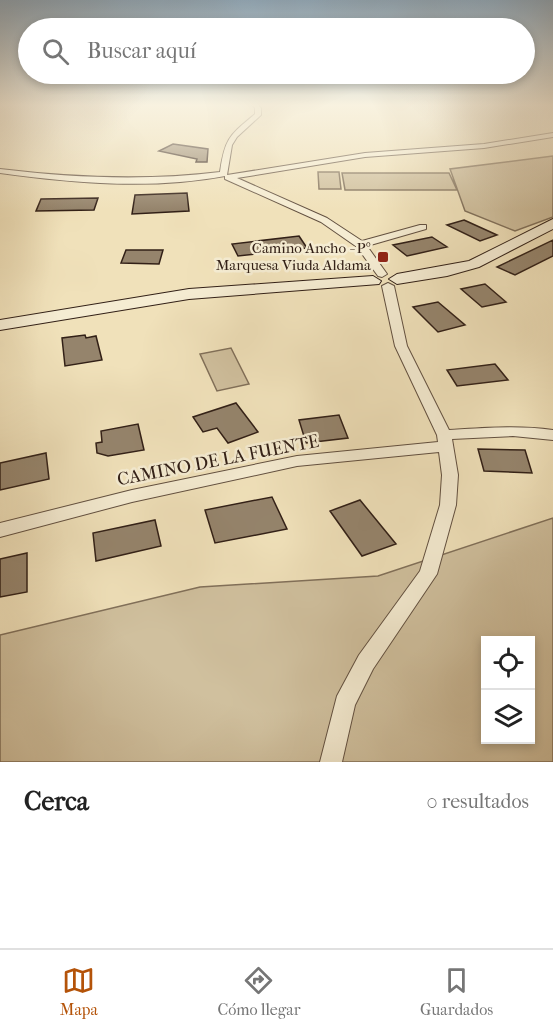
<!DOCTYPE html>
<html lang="es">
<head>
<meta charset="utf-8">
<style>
  :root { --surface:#fff; --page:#f2f2f2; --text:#222; --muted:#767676; --line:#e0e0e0; --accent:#b45309 }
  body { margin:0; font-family:"IM FELL French Canon",serif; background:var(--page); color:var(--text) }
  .controls { position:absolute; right:18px; bottom:18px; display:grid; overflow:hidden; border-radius:0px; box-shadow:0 3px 9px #0003 }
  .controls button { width:54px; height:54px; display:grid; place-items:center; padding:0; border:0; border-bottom:2px solid var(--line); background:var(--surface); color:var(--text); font:30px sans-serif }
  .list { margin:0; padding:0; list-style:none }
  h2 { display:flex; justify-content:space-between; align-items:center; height:78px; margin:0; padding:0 24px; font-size:26px }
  h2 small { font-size:20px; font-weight:400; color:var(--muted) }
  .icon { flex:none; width:33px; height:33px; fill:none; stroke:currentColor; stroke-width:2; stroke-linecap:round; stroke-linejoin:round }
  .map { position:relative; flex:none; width:553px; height:762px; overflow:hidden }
  .search { position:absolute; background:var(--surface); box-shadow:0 3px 9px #0003; left:18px; right:18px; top:18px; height:66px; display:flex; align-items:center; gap:15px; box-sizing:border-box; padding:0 21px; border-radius:33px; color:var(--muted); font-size:22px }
  .sheet { height:186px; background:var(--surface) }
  nav { display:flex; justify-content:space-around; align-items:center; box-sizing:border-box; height:84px; border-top:2px solid var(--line); background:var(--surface); font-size:16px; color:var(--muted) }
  nav a { display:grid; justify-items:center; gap:3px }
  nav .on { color:var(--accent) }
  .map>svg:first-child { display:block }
  .green { fill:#d0c09e; stroke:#81705a; stroke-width:1.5; fill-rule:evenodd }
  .building { fill:#95846c; stroke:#322017; stroke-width:1.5 }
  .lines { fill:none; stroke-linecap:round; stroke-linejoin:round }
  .street-casing { stroke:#625040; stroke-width:2 }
  .secondary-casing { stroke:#322017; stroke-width:2 }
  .street { fill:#f5ecd2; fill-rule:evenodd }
  .secondary { fill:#f5ecd2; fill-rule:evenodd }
  .poi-dot { fill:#8f2418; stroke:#f5ecd2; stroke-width:2 }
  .labels { text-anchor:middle; stroke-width:5; stroke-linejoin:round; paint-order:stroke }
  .far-poi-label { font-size:15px; fill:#322017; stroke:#f5ecd2; text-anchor:end }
  .street-label { font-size:18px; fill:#322017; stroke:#f5ecd2 }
</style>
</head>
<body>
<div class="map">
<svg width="553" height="762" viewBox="0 0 553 762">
  <rect width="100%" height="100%" fill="#f0e1ba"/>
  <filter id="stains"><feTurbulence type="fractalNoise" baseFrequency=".00333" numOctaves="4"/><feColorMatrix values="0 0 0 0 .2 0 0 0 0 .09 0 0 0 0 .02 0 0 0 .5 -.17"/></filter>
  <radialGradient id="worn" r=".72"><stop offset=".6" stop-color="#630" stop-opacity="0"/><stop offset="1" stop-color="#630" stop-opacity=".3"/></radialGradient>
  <path class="green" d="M553,156V217L515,231L465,211L450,169Z
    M318,172H339L341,189H319Z
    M342,173H449L457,190H345Z
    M231,348L249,384L217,391L200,354Z
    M553,518V762H0V635L200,587L378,576ZM486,640H530V740H486Z"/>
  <path class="building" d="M173,144L208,149L207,162H196L197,159L159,151Z
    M187,193L189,211L132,214L135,195Z
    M98,198L94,210L36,211L41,199Z
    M464,220L497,235L480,241L447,225Z
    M299,236L307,248L238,256L232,244Z
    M432,237L447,247L407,256L393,245Z
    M553,240V256L515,275L497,267Z
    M126,250H163L159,264L121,263Z
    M485,284L506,302L482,307L461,289Z
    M438,302L465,325L438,332L413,307Z
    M85,335L86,338L96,336L102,360L65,366L62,338Z
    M495,364L508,380L457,386L447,370Z
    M236,403L258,432L228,443L217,428L203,432L193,417Z
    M339,415L348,438L306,443L299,420Z
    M138,424L144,450L108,456L97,453L96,443L102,442L101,431Z
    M478,449L525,450L532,473L484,471Z
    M46,453L49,479L0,490V463Z
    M272,497L287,529L215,543L205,510Z
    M360,500L396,544L362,556L330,511Z
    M155,520L161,546L96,561L93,533Z
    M27,553V592L0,597V559Z"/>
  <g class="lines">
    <g class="street-casing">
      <path id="street" d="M251,104H257L261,108V115L237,137L232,145L227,175L365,153L484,144L553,133V137L484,148L365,157L237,178L327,218L362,241L420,225H426V229L367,246L387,274L382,277L378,276L357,247L321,222L225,179V176C151,190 73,183 0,173V169C74,178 146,181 220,172C225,138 229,136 255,114V108Z
        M388,283L394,286L407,346L449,430C484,428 518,425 553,430V440L513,436L452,439L458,475L456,505L437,574L373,669L355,705L342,762H320L337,696L359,655L420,571L440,505L442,475L439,452L297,466L132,502L0,537V523L132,490L297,456L438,442L437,435L395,346L382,286Z"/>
    </g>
    <g class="secondary-casing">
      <path id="secondary" d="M553,219V229L479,267L447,276L397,284L389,279L397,274L469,261Z
        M373,276L381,281L379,284L189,299L0,330V320L189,289Z"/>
    </g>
    <use href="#street" class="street"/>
    <use href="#secondary" class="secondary"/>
  </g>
  <linearGradient id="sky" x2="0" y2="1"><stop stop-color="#91acc0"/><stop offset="0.5" stop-color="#f8f2e0"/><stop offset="1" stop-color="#f8f2e0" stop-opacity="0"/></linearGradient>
  <rect width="553" height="210" fill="url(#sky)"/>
  <rect class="poi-dot" x="377" y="251" width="12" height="12" rx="3"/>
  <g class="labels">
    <g class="far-poi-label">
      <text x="371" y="253">Camino Ancho - Pº<tspan x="371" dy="17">Marquesa Viuda Aldama</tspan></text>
    </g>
    <g class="street-label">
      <text transform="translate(218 460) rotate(-11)" y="6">CAMINO DE LA FUENTE</text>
    </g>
  </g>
  <rect width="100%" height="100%" filter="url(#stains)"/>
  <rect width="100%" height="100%" fill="url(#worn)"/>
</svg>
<div class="controls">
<button><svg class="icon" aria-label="locate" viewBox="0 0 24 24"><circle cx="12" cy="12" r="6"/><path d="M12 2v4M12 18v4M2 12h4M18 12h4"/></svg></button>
<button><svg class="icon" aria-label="layers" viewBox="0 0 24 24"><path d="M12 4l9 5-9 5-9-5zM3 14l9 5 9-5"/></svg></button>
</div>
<div class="search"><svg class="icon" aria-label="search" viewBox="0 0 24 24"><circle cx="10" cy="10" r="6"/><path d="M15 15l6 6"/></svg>Buscar aquí</div>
</div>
<section class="sheet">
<h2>Cerca<small>0 resultados</small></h2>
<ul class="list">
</ul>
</section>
<nav>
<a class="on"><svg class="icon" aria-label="map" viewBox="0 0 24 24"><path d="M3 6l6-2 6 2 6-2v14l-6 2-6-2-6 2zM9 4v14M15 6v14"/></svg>Mapa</a>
<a><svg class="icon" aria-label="directions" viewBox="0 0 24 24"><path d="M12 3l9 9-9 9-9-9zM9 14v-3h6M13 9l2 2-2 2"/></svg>Cómo llegar</a>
<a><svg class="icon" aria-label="saved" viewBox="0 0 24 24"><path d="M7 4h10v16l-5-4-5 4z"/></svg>Guardados</a>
</nav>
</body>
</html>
